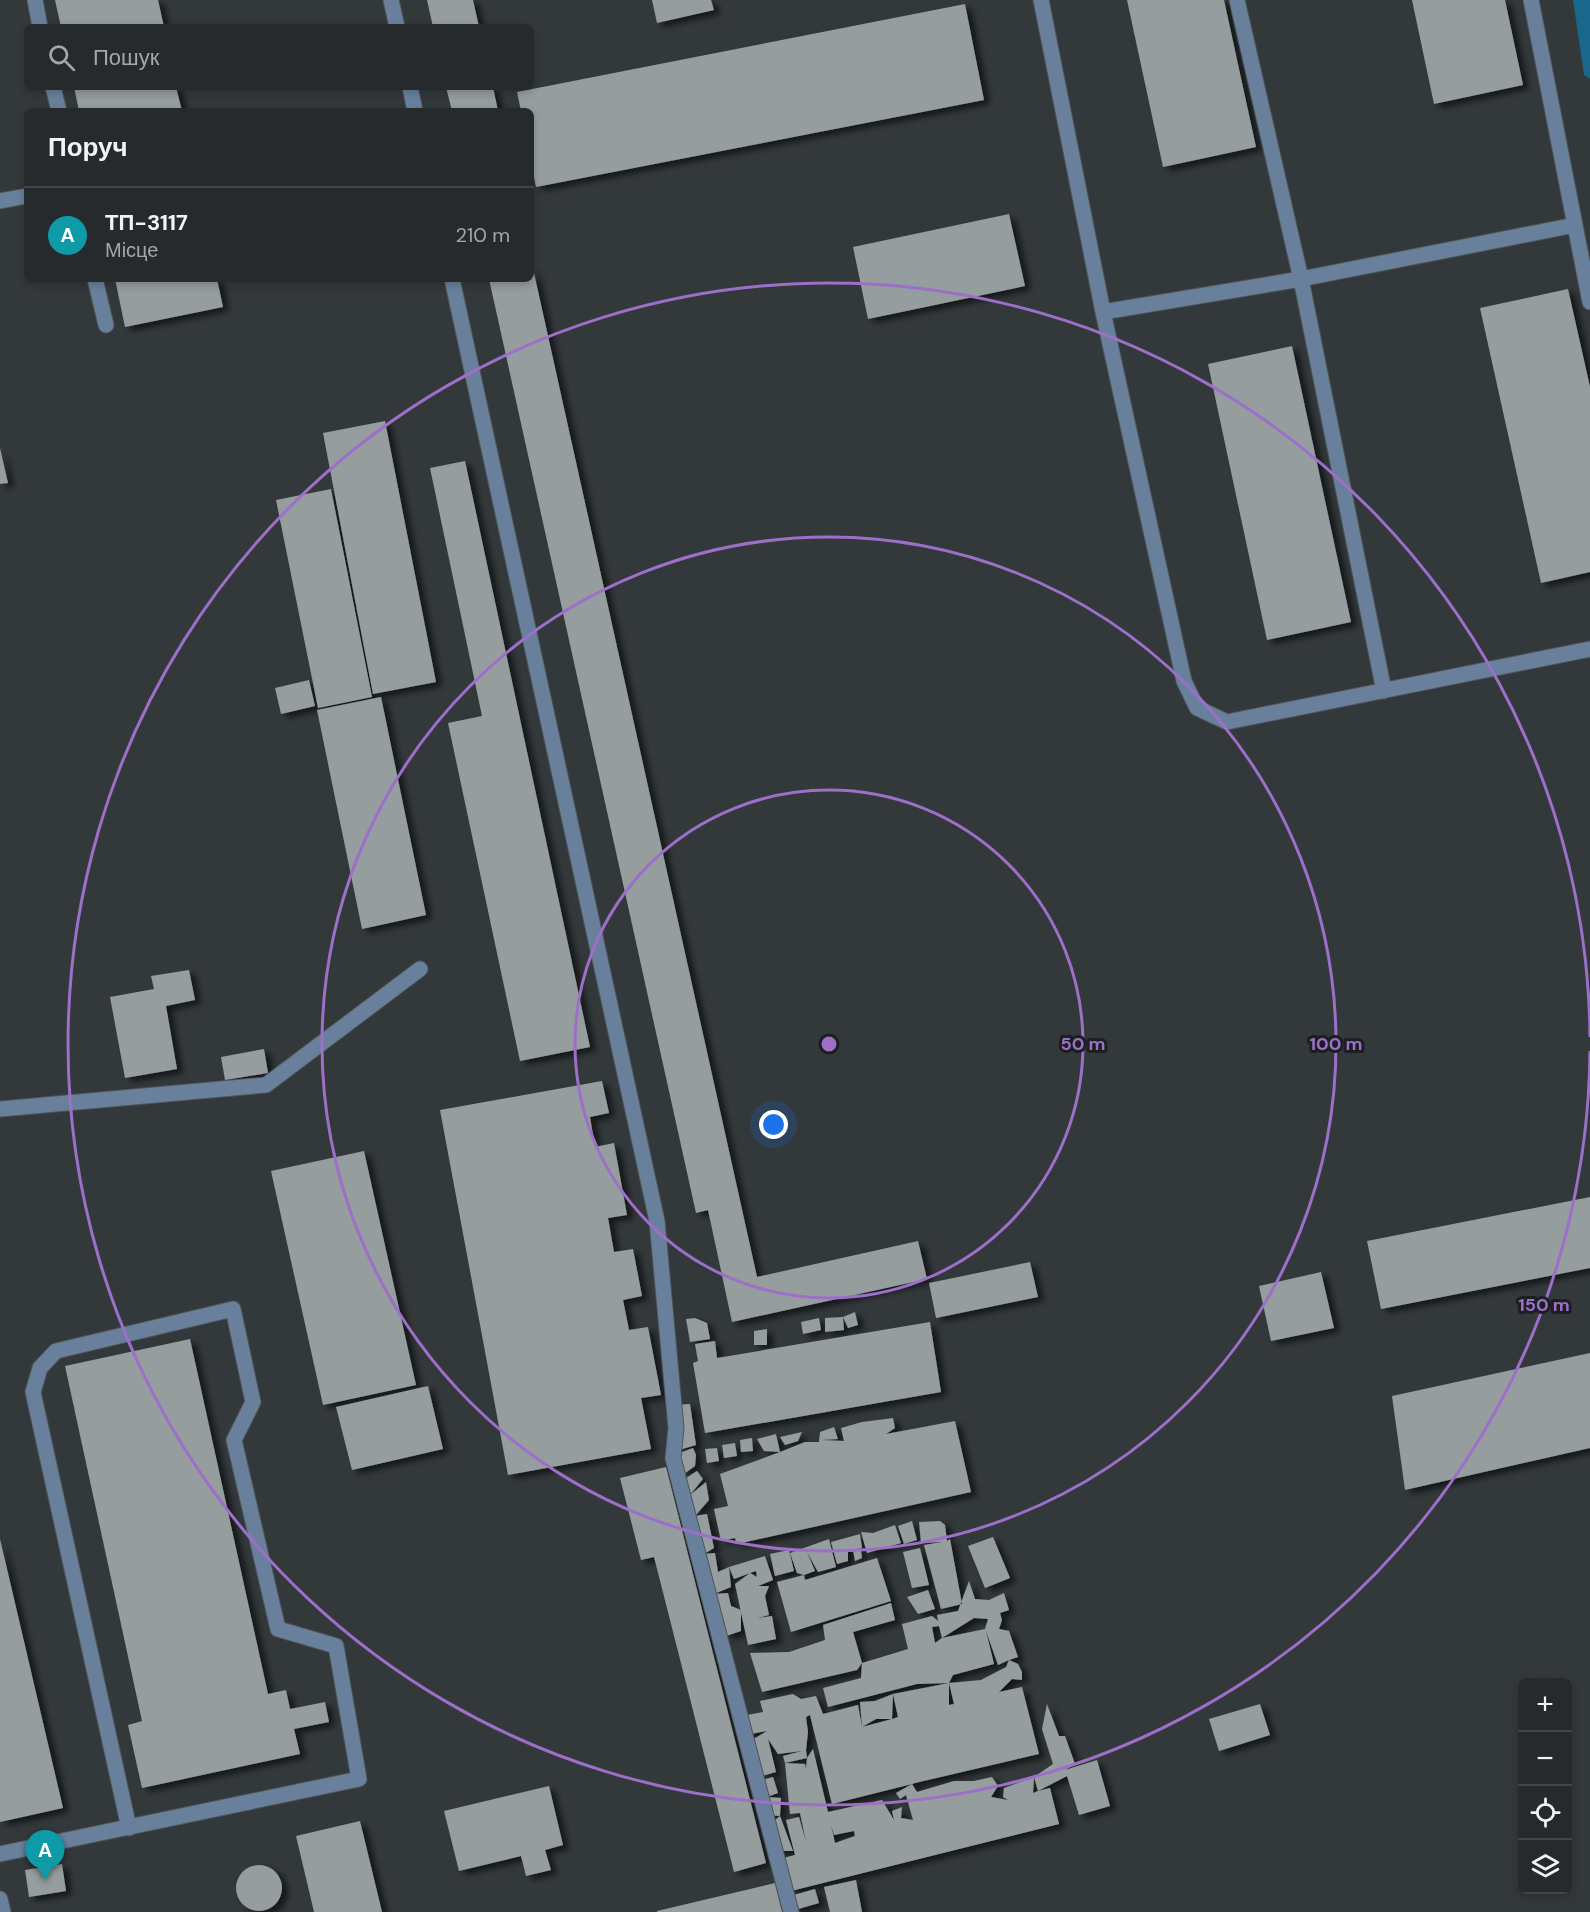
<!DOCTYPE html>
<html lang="uk">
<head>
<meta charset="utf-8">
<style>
  :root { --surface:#262a2c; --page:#323638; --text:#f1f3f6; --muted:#a4a7a9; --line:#424648; --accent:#8abfa5 }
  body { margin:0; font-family:"DM Sans",sans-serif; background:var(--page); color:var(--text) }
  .controls { position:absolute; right:18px; bottom:18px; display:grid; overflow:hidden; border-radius:9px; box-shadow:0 3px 9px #0003 }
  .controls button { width:54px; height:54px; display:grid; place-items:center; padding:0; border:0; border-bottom:2px solid var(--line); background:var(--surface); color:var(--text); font:30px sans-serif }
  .you { position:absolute; left:774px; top:1125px; width:21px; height:21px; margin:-15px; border:4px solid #fff; border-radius:50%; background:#1a73e8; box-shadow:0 0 0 9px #1a73e833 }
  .badge { display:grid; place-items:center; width:39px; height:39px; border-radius:50%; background:var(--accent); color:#fff; font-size:20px; font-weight:700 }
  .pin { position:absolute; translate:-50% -50px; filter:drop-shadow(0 2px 3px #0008) }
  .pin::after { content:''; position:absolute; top:32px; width:21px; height:18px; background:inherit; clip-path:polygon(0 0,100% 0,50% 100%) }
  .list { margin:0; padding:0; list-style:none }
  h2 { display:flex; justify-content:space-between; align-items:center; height:78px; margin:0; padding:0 24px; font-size:26px }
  h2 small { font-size:20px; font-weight:400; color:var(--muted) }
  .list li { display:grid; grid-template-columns:39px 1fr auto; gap:18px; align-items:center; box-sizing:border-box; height:96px; padding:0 24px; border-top:2px solid var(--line) }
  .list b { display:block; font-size:22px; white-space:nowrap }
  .list p { margin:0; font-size:20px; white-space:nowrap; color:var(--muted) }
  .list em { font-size:20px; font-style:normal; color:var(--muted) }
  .icon { flex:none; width:33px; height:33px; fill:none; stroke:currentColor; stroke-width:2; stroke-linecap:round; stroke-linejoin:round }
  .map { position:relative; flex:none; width:1590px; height:1912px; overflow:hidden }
  .search { position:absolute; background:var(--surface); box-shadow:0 3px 9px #0003; left:24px; top:24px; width:510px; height:66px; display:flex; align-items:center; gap:15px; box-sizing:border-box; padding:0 21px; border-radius:9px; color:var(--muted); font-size:22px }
  .panel { position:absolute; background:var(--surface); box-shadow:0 3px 9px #0003; left:24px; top:108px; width:510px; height:174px; border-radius:9px }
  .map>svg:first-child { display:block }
  .forest { fill:#19678a }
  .building { fill:#969d9f; fill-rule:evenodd; filter:url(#shadow) }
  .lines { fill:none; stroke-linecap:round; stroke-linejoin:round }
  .minor-casing { stroke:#4f5457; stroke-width:17 }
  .minor { stroke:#69809d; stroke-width:15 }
  .ring { fill:none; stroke:#9d6fc8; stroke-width:3 }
  .centre { fill:#9d6fc8; stroke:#1c1f20; stroke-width:3 }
  .ring-label { font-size:18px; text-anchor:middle; font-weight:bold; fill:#9d6fc8; stroke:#1c1f20; stroke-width:6; stroke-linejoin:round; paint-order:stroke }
</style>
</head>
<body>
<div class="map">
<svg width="1590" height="1912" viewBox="0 0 1590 1912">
  <defs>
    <filter id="shadow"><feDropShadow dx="6" dy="4" stdDeviation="3" flood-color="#0009"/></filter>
  </defs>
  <rect width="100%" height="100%" fill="#33383b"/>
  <path class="forest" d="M1573,0H1590V79L1584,75Z"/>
  <path class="building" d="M55,0H158L164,27H61Z
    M427,0H473L479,27H433Z
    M652,0H711L714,10L657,23Z
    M1127,0H1224L1256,147L1163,167Z
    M1412,0H1505L1523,85L1434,104Z
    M965,4L984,100L536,187L531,161V111H521L517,92Z
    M74,87H176L182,111H79Z
    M446,87H493L498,111H452Z
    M1009,214L1025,286L868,319L853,247Z
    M532,264L757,1277L918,1241L927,1279L732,1322L708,1210L696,1213L489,279H531Z
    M115,279H217L223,307L125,327Z
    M1568,289L1590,387V572L1541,583L1480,308Z
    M1292,346L1351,622L1267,640L1208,364Z
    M385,421L436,682L373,694L323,433Z
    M0,448L8,483L0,484Z
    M465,461L590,1047L520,1061L448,723L482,716L430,468Z
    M331,489L372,697L318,708L276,500Z
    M309,680L315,706L281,714L275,688Z
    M381,697L426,915L362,929L317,710Z
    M189,970L195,1000L166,1006L177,1069L125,1078L110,997L154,989L151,976Z
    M264,1049L268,1073L225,1080L221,1057Z
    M602,1081L609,1113L590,1117L595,1147L614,1143L627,1215L608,1218L614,1252L633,1249L642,1296L623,1300L629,1330L648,1327L661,1395L641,1398L651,1449L508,1475L440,1110Z
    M364,1151L416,1385L323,1405L271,1171Z
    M1590,1197V1268L1381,1309L1367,1241Z
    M1030,1262L1038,1297L936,1318L929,1283Z
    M1321,1272L1334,1328L1271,1341L1259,1286Z
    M855,1312L858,1325L848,1328L843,1317Z
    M843,1317L844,1330L825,1332V1318Z
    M695,1318L707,1323L710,1339L690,1342L686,1319Z
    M819,1318L821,1330L803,1334L801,1322Z
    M930,1322L941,1392L705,1433L693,1363L698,1361L695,1344L715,1341L717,1358Z
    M767,1329V1345H754V1331Z
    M190,1339L268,1694L286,1690L290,1709L325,1702L329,1722L294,1729L300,1754L142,1788L128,1725L142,1721L65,1366Z
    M1590,1353V1448L1405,1490L1392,1396Z
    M428,1386L443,1449L352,1470L336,1407Z
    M690,1404L696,1445L679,1450L674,1405Z
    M893,1418L895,1428L886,1434L955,1421L971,1492L737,1544L735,1538L721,1541L714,1509L728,1506L720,1474L780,1452L764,1451L757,1439L776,1434L780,1452L805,1442H819L820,1432L834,1427L838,1439L821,1440L844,1441L841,1428L862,1422Z
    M802,1432L798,1441L785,1445L780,1437Z
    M752,1438L753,1451L741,1452L740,1440Z
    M735,1443L737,1456L724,1458L722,1445Z
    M693,1448L696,1455L695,1466L684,1474L677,1454Z
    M717,1448L719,1461L707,1463L705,1449Z
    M666,1467L766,1863L734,1872L654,1557L641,1560L620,1478Z
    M697,1471L703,1479L690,1495L683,1480Z
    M706,1482L709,1500L695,1516L707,1514L714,1548L704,1554L699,1536L695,1516L690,1495Z
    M912,1521L917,1540L904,1544L898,1526Z
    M940,1521L945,1525L947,1541L950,1539L962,1604L941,1609L924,1545L942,1542L921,1543L919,1522Z
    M895,1525L901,1543L867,1553L861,1532L873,1533Z
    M860,1534L862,1548L853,1550L861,1551L862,1558L855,1561L853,1550L848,1549V1561L837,1564L831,1542Z
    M993,1537L1010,1578L985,1588L968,1546Z
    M0,1539L63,1808L0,1822Z
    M829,1539L836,1567L818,1572L807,1552L815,1571L804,1575L797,1573L790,1553Z
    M920,1548L929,1585L912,1588L903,1552Z
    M789,1550L794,1571L775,1576L770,1554Z
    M715,1553L718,1572L729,1567L731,1587L714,1594L704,1554Z
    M765,1556L773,1580L758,1586H769L765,1596L769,1615L758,1618L772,1616L776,1639L748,1645L735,1584L750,1573L757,1577L756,1571L753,1572L734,1579L729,1567Z
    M877,1558L891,1601L791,1632L777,1582L804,1575L805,1580Z
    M969,1581L975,1599L989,1600L1004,1593L1009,1610L1000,1613L1002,1620L999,1629L1009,1631L1018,1657L1009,1660L1018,1664L1022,1672V1680L1012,1679L999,1692L1022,1687L1039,1754L915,1783L912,1784L832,1804L810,1715L806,1717L808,1732L806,1750L807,1758L813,1749L828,1812L882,1800L894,1820L892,1811L902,1807L901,1818L913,1820L906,1795L900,1799L896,1793L912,1784L917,1792L954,1781H974L992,1777L998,1786L991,1797L1008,1800L1003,1797L1004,1788L1034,1777L1033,1793L1038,1791L1034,1777L1053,1764L1042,1729L1047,1704L1059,1736H1065L1075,1764L1065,1770L1097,1760L1110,1806L1079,1815L1067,1776L1038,1791L1050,1788L1059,1824L791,1891L783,1858L795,1855L786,1820L799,1817L806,1842L800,1813L790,1814L785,1763L805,1764L806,1769L807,1758L785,1763L783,1756L802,1751L778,1754L768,1739L776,1772L762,1776L752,1740L767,1731L745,1735L747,1715L763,1712L760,1701L793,1694L801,1699L816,1696L823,1714L858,1705L862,1727L892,1719H876L862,1727L860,1702L875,1701L893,1694L892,1719L898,1717L893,1694L949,1683V1705L954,1704L949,1683L981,1680L1006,1667L1009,1660L998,1665L986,1631L994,1664L953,1675L949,1683L917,1684L828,1707L823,1688L861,1678L862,1663L857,1670L762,1692L750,1653L789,1652L825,1640L823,1625L891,1603L895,1620L853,1632L862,1663L908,1649L902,1624L932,1616L938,1621L937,1615L958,1611ZM974,1618L988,1619L985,1629L942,1638ZM939,1626L942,1638L935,1643L932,1627ZM831,1825L834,1835L854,1831L855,1836L835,1843Z
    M928,1590L935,1609L918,1614L907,1597Z
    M728,1593L731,1606L741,1610V1631L726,1636L714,1594Z
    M1260,1704L1270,1735L1219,1751L1209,1719Z
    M773,1777L778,1793L767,1797L781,1798L780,1816L793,1851H775L774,1821L780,1816L766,1815L762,1780Z
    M549,1786L563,1845L545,1850L551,1870L526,1876L521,1856L459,1871L444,1811Z
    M360,1821L382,1912H314L296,1836Z
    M62,1864L66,1891L29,1897L25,1870Z
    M236 1888a23 23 0 1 1 46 0a23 23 0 1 1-46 0Z
    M856,1880L862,1912H830L824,1887Z
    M775,1883L782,1912H657V1911Z
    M815,1889L819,1903L795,1910L790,1896Z"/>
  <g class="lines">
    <g class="minor-casing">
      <path id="minor" d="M35,0L40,27
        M391,0L397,27
        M1041,0L1103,312L1184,681L1197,708L1227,722L1590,649
        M1237,0L1301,279L1384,691
        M1531,0L1590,302
        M53,87L59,111
        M410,87L415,111
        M0,201L27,196
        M95,279L106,325
        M452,279L657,1221L676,1428L673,1458L791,1912
        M1103,312L1301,279L1575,225
        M0,1109L266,1085L420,969
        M0,1854L359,1779L336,1646L278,1629L234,1440L253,1402L233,1309L56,1351L40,1368L33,1392L129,1828
        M0,1899L3,1912"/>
    </g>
    <use href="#minor" class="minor"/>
  </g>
  <g class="ring">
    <circle cx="829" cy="1044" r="254"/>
    <circle cx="829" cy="1044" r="507"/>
    <path d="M1590 1051A761 761 0 1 1 1590 1037"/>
  </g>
  <circle cx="829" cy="1044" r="9" class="centre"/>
  <g class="ring-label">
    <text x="1083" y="1050">50 m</text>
    <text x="1336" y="1050">100 m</text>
    <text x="1544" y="1311">150 m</text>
  </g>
</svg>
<div class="controls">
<button>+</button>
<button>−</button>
<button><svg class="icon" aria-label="locate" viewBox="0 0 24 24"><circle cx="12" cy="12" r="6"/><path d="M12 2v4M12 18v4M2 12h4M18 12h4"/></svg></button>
<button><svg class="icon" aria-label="layers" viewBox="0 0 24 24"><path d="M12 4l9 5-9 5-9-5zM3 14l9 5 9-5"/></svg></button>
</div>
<div class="you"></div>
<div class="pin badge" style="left:45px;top:1880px;background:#0f9aa8">A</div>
<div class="search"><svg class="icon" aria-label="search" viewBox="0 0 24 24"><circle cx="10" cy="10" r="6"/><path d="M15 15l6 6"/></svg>Пошук</div>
<section class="panel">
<h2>Поруч<small></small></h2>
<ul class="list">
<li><span class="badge" style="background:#0f9aa8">A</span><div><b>ТП-3117</b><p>Місце</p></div><em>210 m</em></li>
</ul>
</section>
</div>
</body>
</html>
